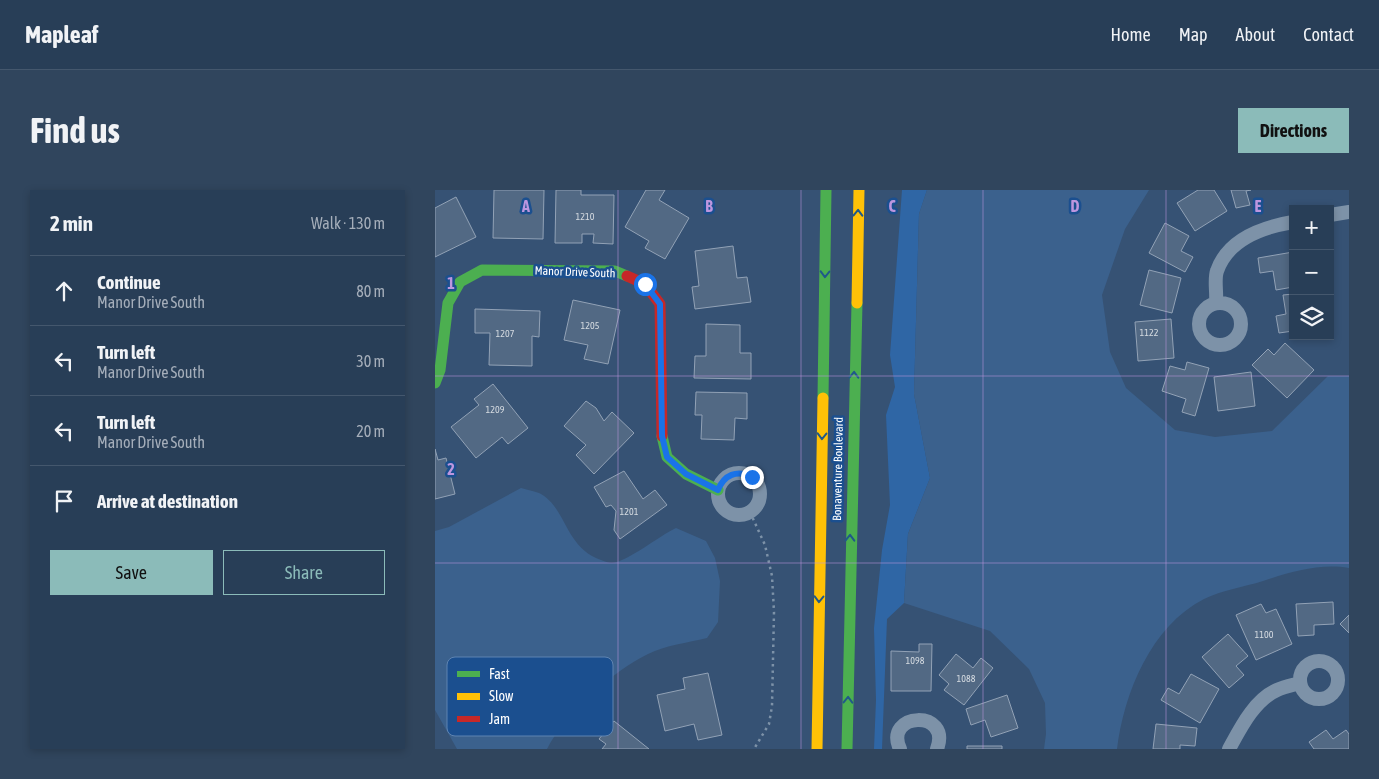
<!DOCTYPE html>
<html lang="en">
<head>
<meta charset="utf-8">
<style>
  :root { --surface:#283e57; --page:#30455d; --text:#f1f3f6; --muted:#a5aeba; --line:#44576d; --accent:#8bbbb9 }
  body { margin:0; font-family:"Asap Condensed",sans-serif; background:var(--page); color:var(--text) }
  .controls { position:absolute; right:15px; top:15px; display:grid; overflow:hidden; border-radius:0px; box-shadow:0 2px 8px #0003 }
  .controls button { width:45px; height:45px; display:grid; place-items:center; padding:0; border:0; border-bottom:1px solid var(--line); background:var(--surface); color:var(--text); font:25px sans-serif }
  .stop { position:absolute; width:15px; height:15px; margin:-11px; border:4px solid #1a73e8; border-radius:50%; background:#fff }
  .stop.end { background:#1a73e8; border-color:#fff; box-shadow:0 1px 5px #0008 }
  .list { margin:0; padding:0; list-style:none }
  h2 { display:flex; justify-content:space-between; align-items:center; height:65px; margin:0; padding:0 20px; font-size:21px }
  h2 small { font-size:16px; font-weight:400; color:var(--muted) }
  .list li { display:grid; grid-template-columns:32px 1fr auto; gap:15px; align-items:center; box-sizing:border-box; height:70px; padding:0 20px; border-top:1px solid var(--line) }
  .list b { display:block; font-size:19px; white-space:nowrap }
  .list p { margin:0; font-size:16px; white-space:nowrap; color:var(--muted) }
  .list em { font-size:16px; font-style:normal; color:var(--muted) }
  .actions { display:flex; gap:10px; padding:15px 20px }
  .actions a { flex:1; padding:11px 0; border:1px solid var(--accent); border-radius:0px; text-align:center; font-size:18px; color:var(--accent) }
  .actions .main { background:var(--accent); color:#111 }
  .icon { flex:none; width:28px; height:28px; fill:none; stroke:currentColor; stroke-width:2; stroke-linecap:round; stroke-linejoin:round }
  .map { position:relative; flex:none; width:914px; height:559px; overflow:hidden; border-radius:0px }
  header { display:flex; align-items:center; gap:30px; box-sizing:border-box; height:70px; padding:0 25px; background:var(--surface); border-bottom:1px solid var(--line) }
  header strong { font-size:24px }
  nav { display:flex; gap:28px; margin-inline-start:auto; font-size:18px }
  .intro { display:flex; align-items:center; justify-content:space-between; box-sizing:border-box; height:120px; padding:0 30px }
  h1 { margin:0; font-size:35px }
  .button { padding:12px 22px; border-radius:0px; background:var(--accent); color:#111; font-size:18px; font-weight:700 }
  main { display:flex; gap:30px; padding:0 30px }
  aside { flex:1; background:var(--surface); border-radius:0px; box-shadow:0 2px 8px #0003 }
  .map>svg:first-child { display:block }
  .green { fill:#2f66a5 }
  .water { fill:#3b618d }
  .building { fill:#526984; stroke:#92a2b6 }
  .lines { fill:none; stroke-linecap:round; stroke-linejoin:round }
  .path { stroke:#7d92a8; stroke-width:2.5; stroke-dasharray:2.5 4; stroke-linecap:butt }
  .street { stroke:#7d92a8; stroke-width:14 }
  .fast { stroke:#4caf50; stroke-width:11 }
  .slow { stroke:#ffc107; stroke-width:11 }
  .jam { stroke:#c62828; stroke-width:11 }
  .oneway { stroke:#205989 }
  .route { stroke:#1a73e8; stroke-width:6 }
  .grid { fill:none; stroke:#bd96df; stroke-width:1; stroke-opacity:0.55 }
  .labels { text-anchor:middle; stroke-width:5; stroke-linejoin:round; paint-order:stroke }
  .number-label { font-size:10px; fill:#d4dae0 }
  .street-label { font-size:12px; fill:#fff; stroke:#1b4f8f }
  .key { fill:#1b4f8f; stroke:#5f84b1; stroke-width:1 }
  .key-label { font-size:14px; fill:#fff }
  .grid-label { font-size:16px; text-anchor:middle; font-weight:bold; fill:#bd96df; stroke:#1b4f8f; stroke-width:5; stroke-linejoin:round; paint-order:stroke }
</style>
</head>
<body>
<header>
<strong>Mapleaf</strong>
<nav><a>Home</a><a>Map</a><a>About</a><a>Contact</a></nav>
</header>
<div class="intro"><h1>Find us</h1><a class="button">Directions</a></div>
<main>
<aside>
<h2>2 min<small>Walk · 130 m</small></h2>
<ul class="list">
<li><svg class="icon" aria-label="ahead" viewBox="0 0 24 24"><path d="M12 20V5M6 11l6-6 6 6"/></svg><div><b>Continue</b><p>Manor Drive South</p></div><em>80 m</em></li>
<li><svg class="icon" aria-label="left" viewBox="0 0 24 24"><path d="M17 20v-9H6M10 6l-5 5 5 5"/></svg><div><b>Turn left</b><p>Manor Drive South</p></div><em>30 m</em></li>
<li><svg class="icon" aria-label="left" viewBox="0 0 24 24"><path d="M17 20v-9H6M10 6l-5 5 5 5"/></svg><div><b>Turn left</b><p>Manor Drive South</p></div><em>20 m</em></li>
<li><svg class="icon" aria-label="arrive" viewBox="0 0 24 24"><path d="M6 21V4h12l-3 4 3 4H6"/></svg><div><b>Arrive at destination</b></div></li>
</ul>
<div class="actions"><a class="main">Save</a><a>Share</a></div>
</aside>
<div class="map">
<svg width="914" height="559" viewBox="0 0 914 559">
  <rect width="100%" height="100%" fill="#365274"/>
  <path class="green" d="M467,0H492L484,24L479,204L495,288L473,344L469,413L452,429L447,559H439L441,510L439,438L447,360L455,315L451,225L460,197L455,165Z"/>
  <path class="water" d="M492,0H714L690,39L667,105L675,162L691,198L740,240L780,247L837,241L893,186H914V378C885,373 855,382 828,391C809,397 787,400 769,409C716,436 689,503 682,559H609L611,544L610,513L594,479L555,441L469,413L473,344L495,288L479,204L484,24Z
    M86,298C92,300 99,301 104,303C132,317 129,357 166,370C169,371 174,373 177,373C192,372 224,346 241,338L271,351L280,368L285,391L283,432L272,448C252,453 231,455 213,464C178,481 130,524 112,559H22L0,520V341L14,337Z"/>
  <path class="building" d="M59,0H109L108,49L58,48Z
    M121,0H146V5H179L178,54L158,53L159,44H147V53H120Z
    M211,0H230L224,10L254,28L230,69L210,58L214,51L190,37Z
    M763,0H779L792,21L760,41L742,13Z
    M796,0H816L811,1L815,15L801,18Z
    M21,7L41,47L0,67V18Z
    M730,33L754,46L746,61L758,67L750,82L714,63Z
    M298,56L302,88L312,87L316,112L260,119L257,97L264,96L260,61Z
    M858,62V97L841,100L838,81L825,83L823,68Z
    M714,80L746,88L737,123L705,115Z
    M858,104V141L844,143L841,126L851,124L848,105Z
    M138,110L185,120L173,174L149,169L153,155L129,150Z
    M40,119L105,121L104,147L97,146V176L54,175L55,143H40Z
    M736,129L739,168L703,171L700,132Z
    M271,134L305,135V163H316V189L259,188L260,166H271Z
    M850,153L879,180L852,208L817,175L833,159L839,165Z
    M752,172L774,178L760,226L747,222L751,209L727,201L735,176L750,180Z
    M816,182L820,216L783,221L779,187Z
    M58,194L93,238L73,254L67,247L41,268L16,237L44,215L39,209Z
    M261,202L312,203V229L300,228L299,250L266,249L267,225H260Z
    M151,211L161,218L169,231L177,222L199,243L159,284L141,265L151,255L129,236Z
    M0,259L3,270L11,268L20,304L0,309Z
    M189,281L208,309L220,300L232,315L185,349L179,340L181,321L176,315L171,317L159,297Z
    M898,412L899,434L879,435V445L863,446L861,414Z
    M826,414L831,423L841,419L857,454L821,470L801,425Z
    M914,425V443L905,434Z
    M793,444L813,466L801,476L809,485L794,498L767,467Z
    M484,454H497L496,501H456V461L484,462Z
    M521,464L538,478L546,468L558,478L529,515L509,500L514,494L504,485Z
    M273,483L287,545L263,550L259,534L230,541L222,505L250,499L248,488Z
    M756,484L784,499L765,533L726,510L733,498L744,504Z
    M572,505L583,538L556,547L550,530L536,535L531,519Z
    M179,531L214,559H167L171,554L164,549Z
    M721,534L762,538L760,556L745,555V559H718Z
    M891,540L898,549L911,540L914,544V559H879L874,552Z
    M532,556H567V559H532Z"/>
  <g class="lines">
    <path class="path" d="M315,322L330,355L337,386L339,422L337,516L334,534L319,559"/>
    <path class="street" d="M895,25L914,22
      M781,112C782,103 779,89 782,81C793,49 828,37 858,32
      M764 134a21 21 0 1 1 42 0a21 21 0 1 1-42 0Z
      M283 304a21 21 0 1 1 42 0a21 21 0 1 1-42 0Z
      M865 490a19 19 0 1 1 38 0a19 19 0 1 1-38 0Z
      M465,559C448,522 517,519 502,559
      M794,559C805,539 819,510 842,500C849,497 858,495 865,493"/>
    <path class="fast" d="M0,193L5,180L13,113L25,92L47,80L180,81L192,86
      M388,208L391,0
      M227,246L232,267L251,284L283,300
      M412,559L422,113"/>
    <path class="slow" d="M422,113L424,0
      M382,559L388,208"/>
    <path class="jam" d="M192,86L210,94L225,114L227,246"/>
  </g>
  <defs><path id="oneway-chevron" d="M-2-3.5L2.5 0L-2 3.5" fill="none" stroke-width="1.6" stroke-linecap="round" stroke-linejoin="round" transform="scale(1.25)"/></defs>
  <g class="oneway">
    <use href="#oneway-chevron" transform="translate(423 23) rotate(-89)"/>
    <use href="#oneway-chevron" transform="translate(390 84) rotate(91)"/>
    <use href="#oneway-chevron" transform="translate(419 185) rotate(-89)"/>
    <use href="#oneway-chevron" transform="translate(387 246) rotate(91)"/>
    <use href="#oneway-chevron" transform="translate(415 348) rotate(-89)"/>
    <use href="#oneway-chevron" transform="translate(384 409) rotate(91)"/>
    <use href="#oneway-chevron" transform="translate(413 510) rotate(-89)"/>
  </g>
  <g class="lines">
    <path class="route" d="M210,94L225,114L227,246L232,267L251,284L283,300C289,285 302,279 317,287"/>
  </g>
  <path class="grid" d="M183,0V559M366,0V559M548,0V559M731,0V559M0,186H914M0,373H914"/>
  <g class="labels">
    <g class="number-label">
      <text x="150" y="30">1210</text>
      <text x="155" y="139">1205</text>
      <text x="714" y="146">1122</text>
      <text x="70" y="147">1207</text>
      <text x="60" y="223">1209</text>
      <text x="194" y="325">1201</text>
      <text x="829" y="448">1100</text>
      <text x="480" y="474">1098</text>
      <text x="531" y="492">1088</text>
    </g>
    <g class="street-label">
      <text transform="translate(140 82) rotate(2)" y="4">Manor Drive South</text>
      <text transform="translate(403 279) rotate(-89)" y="4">Bonaventure Boulevard</text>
    </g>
  </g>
  <rect x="12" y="467" width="166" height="79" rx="8" class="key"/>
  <rect x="22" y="481" width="23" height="6" fill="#4caf50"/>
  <rect x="22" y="503" width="23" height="7" fill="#ffc107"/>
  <rect x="22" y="526" width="23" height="6" fill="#c62828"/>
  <g class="key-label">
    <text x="54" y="489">Fast</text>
    <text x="54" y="511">Slow</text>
    <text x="54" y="534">Jam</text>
  </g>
  <g class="grid-label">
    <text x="91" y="22">A</text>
    <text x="274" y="22">B</text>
    <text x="457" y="22">C</text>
    <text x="640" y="22">D</text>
    <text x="823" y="22">E</text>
    <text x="16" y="99">1</text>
    <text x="16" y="285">2</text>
  </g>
</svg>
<div class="controls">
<button>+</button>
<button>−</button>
<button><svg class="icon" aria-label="layers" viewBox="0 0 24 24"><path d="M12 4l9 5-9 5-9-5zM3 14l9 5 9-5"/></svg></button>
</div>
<div class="stop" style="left:210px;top:94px"></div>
<div class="stop end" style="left:317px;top:287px"></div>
</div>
</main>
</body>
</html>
